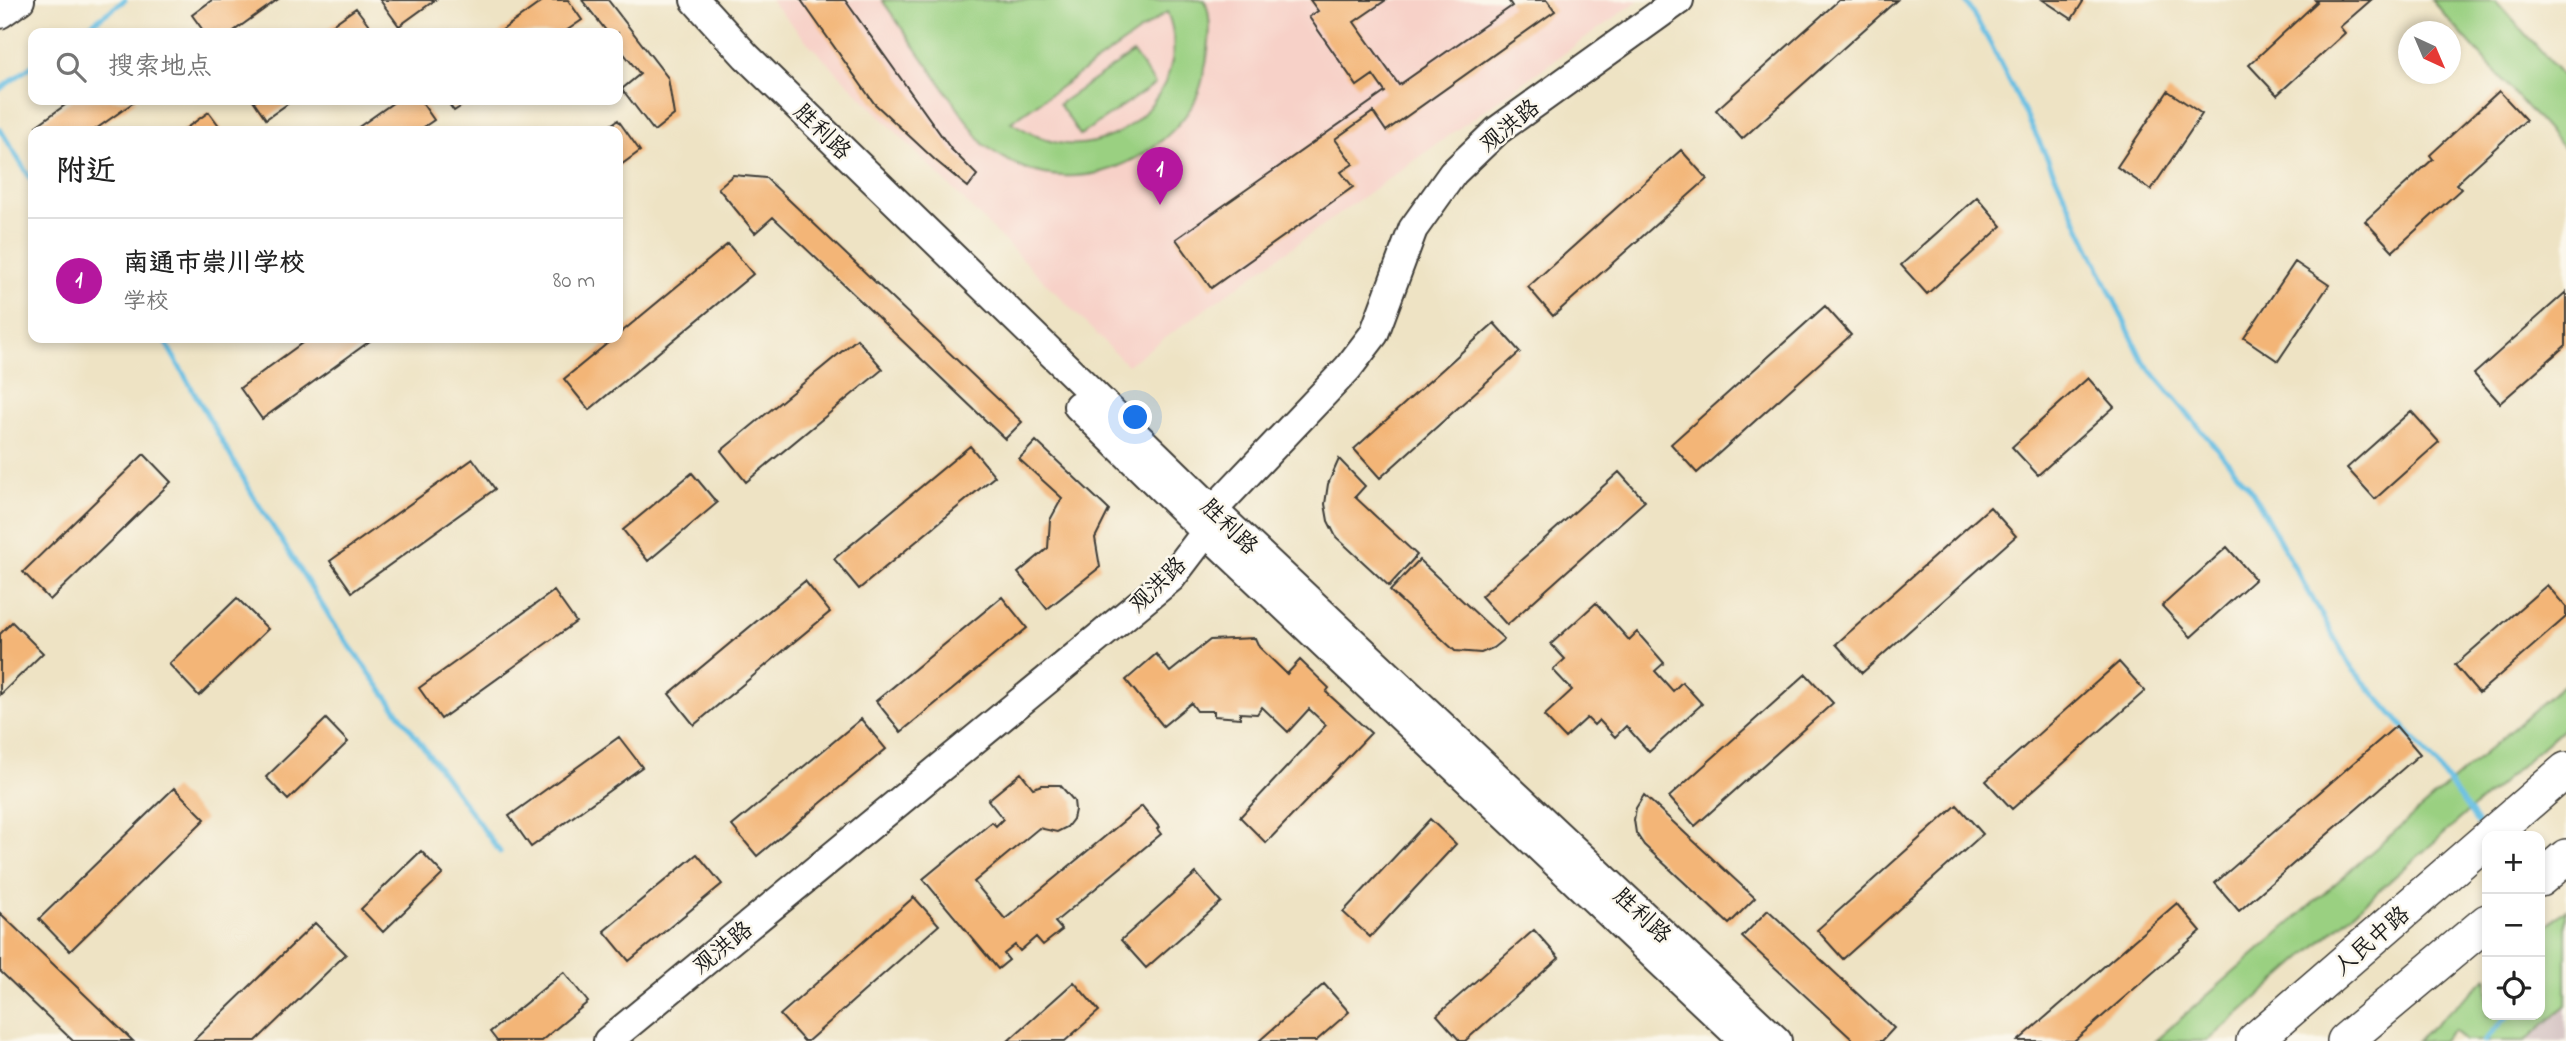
<!DOCTYPE html>
<html lang="zh">
<head>
<meta charset="utf-8">
<style>
  :root { --surface:#fff; --page:#f6f6f6; --text:#222; --muted:#767676; --line:#e0e0e0; --accent:#b5179e }
  body { margin:0; font-family:"Indie Flower","LXGW WenKai TC",sans-serif; background:var(--page); color:var(--text) }
  .controls { position:absolute; right:21px; bottom:21px; display:grid; overflow:hidden; border-radius:14px; box-shadow:0 4px 10px #0003 }
  .controls button { width:63px; height:63px; display:grid; place-items:center; padding:0; border:0; border-bottom:2px solid var(--line); background:var(--surface); color:var(--text); font:35px sans-serif }
  .compass { position:absolute; left:2398px; top:21px; width:63px; height:63px; border-radius:50%; background:var(--surface); box-shadow:0 4px 10px #0003; rotate:136deg }
  .you { position:absolute; left:1136px; top:418px; width:24px; height:24px; margin:-18px; border:5px solid #fff; border-radius:50%; background:#1a73e8; box-shadow:0 0 0 10px #1a73e833 }
  .badge { display:grid; place-items:center; width:46px; height:46px; border-radius:50%; background:var(--accent); color:#fff; font-size:23px; font-weight:700 }
  .pin { position:absolute; translate:-50% -58px; filter:drop-shadow(0 2px 4px #0008) }
  .pin::after { content:''; position:absolute; top:37px; width:24px; height:21px; background:inherit; clip-path:polygon(0 0,100% 0,50% 100%) }
  .list { margin:0; padding:0; list-style:none }
  h2 { display:flex; justify-content:space-between; align-items:center; height:91px; margin:0; padding:0 28px; font-size:30px }
  h2 small { font-size:23px; font-weight:400; color:var(--muted) }
  .list li { display:grid; grid-template-columns:46px 1fr auto; gap:21px; align-items:center; box-sizing:border-box; height:126px; padding:0 28px; border-top:2px solid var(--line) }
  .list b { display:block; font-size:26px; white-space:nowrap }
  .list p { margin:0; font-size:23px; white-space:nowrap; color:var(--muted) }
  .list em { font-size:23px; font-style:normal; color:var(--muted) }
  .icon { flex:none; width:38px; height:38px; fill:none; stroke:currentColor; stroke-width:2; stroke-linecap:round; stroke-linejoin:round }
  .map { position:relative; flex:none; width:2566px; height:1041px; overflow:hidden }
  .search { position:absolute; background:var(--surface); box-shadow:0 4px 10px #0003; left:28px; top:28px; width:595px; height:77px; display:flex; align-items:center; gap:18px; box-sizing:border-box; padding:0 24px; border-radius:14px; color:var(--muted); font-size:26px }
  .panel { position:absolute; background:var(--surface); box-shadow:0 4px 10px #0003; left:28px; top:126px; width:595px; height:217px; border-radius:14px }
  .map>svg:first-child { display:block }
  .built { fill:#f7d1c8 }
  .industrial { fill:#d2bfc0 }
  .green { fill:#9ad081; stroke:#5b764e; stroke-width:2; fill-rule:evenodd }
  .lines { fill:none; stroke-linecap:round; stroke-linejoin:round }
  .stream { stroke:#65bee3; stroke-width:5 }
  .building { fill:#f3b577 }
  .minor-casing { stroke:#3c3a35; stroke-width:32 }
  .major-casing { stroke:#3c3a35; stroke-width:38 }
  .minor { stroke:#fff; stroke-width:28 }
  .major { stroke:#fff; stroke-width:35 }
  .labels { text-anchor:middle; stroke-width:5; stroke-linejoin:round; paint-order:stroke }
  .street-label { font-size:23px; fill:#1c1c1c; stroke:#fbf7ec }
</style>
</head>
<body>
<div class="map">
<svg width="2566" height="1041" viewBox="0 0 2566 1041">
  <rect width="100%" height="100%" fill="#fbf7ec"/>
  <filter id="ink" filterUnits="userSpaceOnUse"><feTurbulence type="fractalNoise" baseFrequency=".0143" numOctaves="2"/><feDisplacementMap in="SourceGraphic" scale="14" xChannelSelector="R" yChannelSelector="G"/><feConvolveMatrix kernelMatrix="1 2 1 2 8 2 1 2 1" color-interpolation-filters="sRGB"/></filter>
  <filter id="wash" filterUnits="userSpaceOnUse"><feTurbulence type="fractalNoise" baseFrequency=".00686" numOctaves="4" result="noise"/><feDisplacementMap in="SourceGraphic" scale="28" xChannelSelector="R" yChannelSelector="G"/><feGaussianBlur stdDeviation="1.57" result="paint"/><feColorMatrix in="noise" values="0 0 0 0 0 0 0 0 0 0 0 0 0 0 0 0 0 1.4 0 .05"/><feComposite in="paint" operator="in"/></filter>
  <g filter="url(#wash)">
    <rect width="100%" height="100%" fill="#eee3c4"/>
    <path class="built" d="M770,0H1639L1127,365L810,45Z"/>
    <path class="industrial" d="M2566,1005V1041H2525Z"/>
    <path class="green" d="M882,0H1205C1212,19 1210,38 1207,58C1204,74 1200,96 1190,109C1163,150 1110,179 1062,176C1032,175 1006,162 983,144ZM1167,12C1194,75 1133,151 1065,144C1045,142 1028,132 1011,122Z
      M2431,0H2495L2566,80V151Z
      M1133,53L1155,84L1080,135L1059,104Z
      M2566,682V726L2208,1041H2155Z
      M2566,909V1005L2525,1041H2464L2454,1030L2442,1041H2416L2487,978V1015H2540V932Z"/>
    <g class="lines">
      <path class="stream" d="M1965,0L1990,43L2039,141L2143,361L2250,488L2351,667L2435,763L2481,828
        M79,33L125,0
        M0,89L33,65
        M0,129L33,183
        M163,338L254,497L336,627L500,852
        M2540,931L2543,938L2540,983
        M2484,1041L2509,1015"/>
    </g>
    <g id="blocks">
      <path class="building" d="M212,0H277L231,33H205L192,15Z
        M380,0H435L399,26Z
        M544,0H568L582,20L563,33H498Z
        M582,0H608L668,78L674,115L654,131L622,89L640,74L618,46V33H608Z
        M801,0H845L951,149L977,175L968,187L935,160L874,103Z
        M1310,0H1386L1354,22L1399,85L1512,6L1508,0H1547L1555,11L1386,131L1373,112L1335,139L1353,164L1341,172L1353,187L1211,288L1176,239L1385,92L1373,75L1357,86L1309,17L1318,11Z
        M1839,0H1897L1742,139L1716,110Z
        M2043,0H2084L2072,19Z
        M2315,0H2371L2340,27L2345,33L2277,95L2249,65L2317,2Z
        M356,8L375,33H321Z
        M2168,91L2202,114L2151,190L2117,167Z
        M2499,91L2526,120L2456,184L2461,189L2393,251L2365,221L2433,159L2430,155Z
        M72,100H137L93,131H39L36,126Z
        M253,100H293L266,119Z
        M397,100H420L434,120L418,131H353Z
        M446,100H471L454,111Z
        M209,112L223,131H182Z
        M618,120L640,151L618,167V131H602Z
        M1681,150L1707,179L1553,316L1528,287Z
        M733,175L766,178L1022,422L1005,439L773,217L755,233L718,188Z
        M1977,197L2002,226L1927,294L1901,265Z
        M728,244L753,274L589,410L564,379L614,338H618V335Z
        M2295,262L2329,285L2278,361L2244,338Z
        M2566,292V345L2500,403L2474,374Z
        M1825,306L1851,335L1697,473L1671,444Z
        M1494,323L1520,352L1380,478L1354,449Z
        M309,338H374L262,419L240,388Z
        M857,339L883,369L746,482L721,451Z
        M2088,378L2114,407L2038,475L2012,447Z
        M2411,411L2439,442L2375,499L2347,468Z
        M1036,441L1109,510L1095,538L1100,567L1047,609L1018,573L1048,548L1050,520L1062,498L1019,459Z
        M970,446L995,476L859,589L834,559Z
        M144,454L171,482L50,600L23,572Z
        M473,459L495,489L352,592L330,561Z
        M1339,459L1365,486L1355,497L1417,555L1389,586L1336,537L1328,521L1325,504L1328,484Z
        M1619,472L1645,501L1507,625L1481,596Z
        M692,473L717,503L648,561L623,530Z
        M1990,507L2016,536L1862,673L1836,644Z
        M2227,547L2255,579L2191,637L2162,606Z
        M1419,560L1481,618L1504,639L1493,648L1481,653L1455,651L1390,591Z
        M805,581L830,612L694,725L669,694Z
        M2547,585L2566,607V617L2479,693L2455,665Z
        M554,591L576,622L441,719L419,688Z
        M1002,597L1027,628L901,732L876,701Z
        M237,598L268,629L199,696L169,664Z
        M1596,603L1629,640L1637,632L1664,663L1655,671L1673,691L1682,682L1702,704L1649,752L1626,726L1615,737L1599,720L1594,725L1587,718L1565,738L1544,716L1572,690L1553,670L1565,659L1551,644Z
        M12,622L43,653L0,695V634Z
        M1255,638L1259,647L1287,674L1300,660L1329,688L1326,692L1371,733L1266,843L1240,817L1326,725L1309,709L1288,732L1262,707L1257,714L1240,713V718L1214,716V711H1197L1191,703L1163,726L1126,680L1156,654L1170,672L1210,640Z
        M2119,662L2145,691L2012,809L1986,781Z
        M1806,674L1833,703L1695,826L1669,797Z
        M326,719L348,742L288,800L266,777Z
        M861,719L886,749L757,856L732,826Z
        M2396,726L2420,754L2239,911L2215,883Z
        M619,737L642,767L531,847L509,816Z
        M1021,773L1033,788L1042,785H1060L1074,801L1075,810L1073,819L1067,827L1057,832L1039,828L974,882L1005,919L1142,806L1159,827L1157,829L1161,834L1055,922L1062,930L1043,945L1036,937L1020,951L1015,945L1004,954L1009,960L998,969L923,879L992,822L996,826L1003,819L988,800Z
        M174,788L205,819L70,951L39,919Z
        M1644,795L1755,898L1729,924L1644,845L1636,833L1634,820L1636,808Z
        M1957,805L1983,834L1843,959L1817,930Z
        M1430,819L1456,844L1370,937L1343,912Z
        M421,851L443,874L383,932L361,909Z
        M697,854L722,884L629,961L604,931Z
        M1196,873L1221,902L1146,968L1121,940Z
        M914,897L939,925L808,1041H804L780,1015Z
        M2177,903L2201,931L2074,1041H2018Z
        M1768,910L1894,1028L1882,1041H1854L1742,937Z
        M0,913L133,1041H73L0,971Z
        M315,923L346,954L256,1041H193Z
        M1534,930L1559,958L1465,1041H1460L1437,1015Z
        M564,972L588,1002L541,1041H497L490,1032Z
        M1074,982L1099,1011L1065,1041H1008Z
        M1324,984L1349,1012L1316,1041H1259Z"/>
    </g>
  </g>
  <g filter="url(#ink)">
    <use href="#blocks" fill-opacity="0" stroke="#3c3a35" stroke-width="2"/>
    <g class="lines">
      <g class="minor-casing">
        <path id="minor" d="M695,0L746,56L1213,510L1777,1041
          M0,14L20,0
          M1078,406L1206,532L1744,1041
          M608,1041L1171,578L1206,532L1213,510L1348,368L1374,334L1413,229L1453,173L1498,130L1679,0"/>
      </g>
      <g class="major-casing">
        <path id="major" d="M2490,836L2566,770
          M2540,879L2566,857
          M2254,1041L2487,839
          M2345,1041L2487,922"/>
      </g>
      <use href="#minor" class="minor"/>
      <use href="#major" class="major"/>
    </g>
  </g>
  <g class="labels">
    <g class="street-label">
      <text transform="translate(1509 125) rotate(-39)" y="8">观洪路</text>
      <text transform="translate(823 131) rotate(44)" y="8">胜利路</text>
      <text transform="translate(1230 526) rotate(44)" y="8">胜利路</text>
      <text transform="translate(1157 584) rotate(-44)" y="8">观洪路</text>
      <text transform="translate(1643 915) rotate(43)" y="8">胜利路</text>
      <text transform="translate(2371 940) rotate(-41)" y="8">人民中路</text>
      <text transform="translate(722 947) rotate(-39)" y="8">观洪路</text>
    </g>
  </g>
</svg>
<div class="controls">
<button>+</button>
<button>−</button>
<button><svg class="icon" aria-label="locate" viewBox="0 0 24 24"><circle cx="12" cy="12" r="6"/><path d="M12 2v4M12 18v4M2 12h4M18 12h4"/></svg></button>
</div>
<svg class="compass" viewBox="-18 -18 36 36"><path d="M0-13l5 13h-10z" fill="#e53935"/><path d="M0 13l5-13h-10z" fill="#767676"/></svg>
<div class="you"></div>
<div class="pin badge" style="left:1160px;top:205px">1</div>
<div class="search"><svg class="icon" aria-label="search" viewBox="0 0 24 24"><circle cx="10" cy="10" r="6"/><path d="M15 15l6 6"/></svg>搜索地点</div>
<section class="panel">
<h2>附近<small></small></h2>
<ul class="list">
<li><span class="badge">1</span><div><b>南通市崇川学校</b><p>学校</p></div><em>80 m</em></li>
</ul>
</section>
</div>
</body>
</html>
